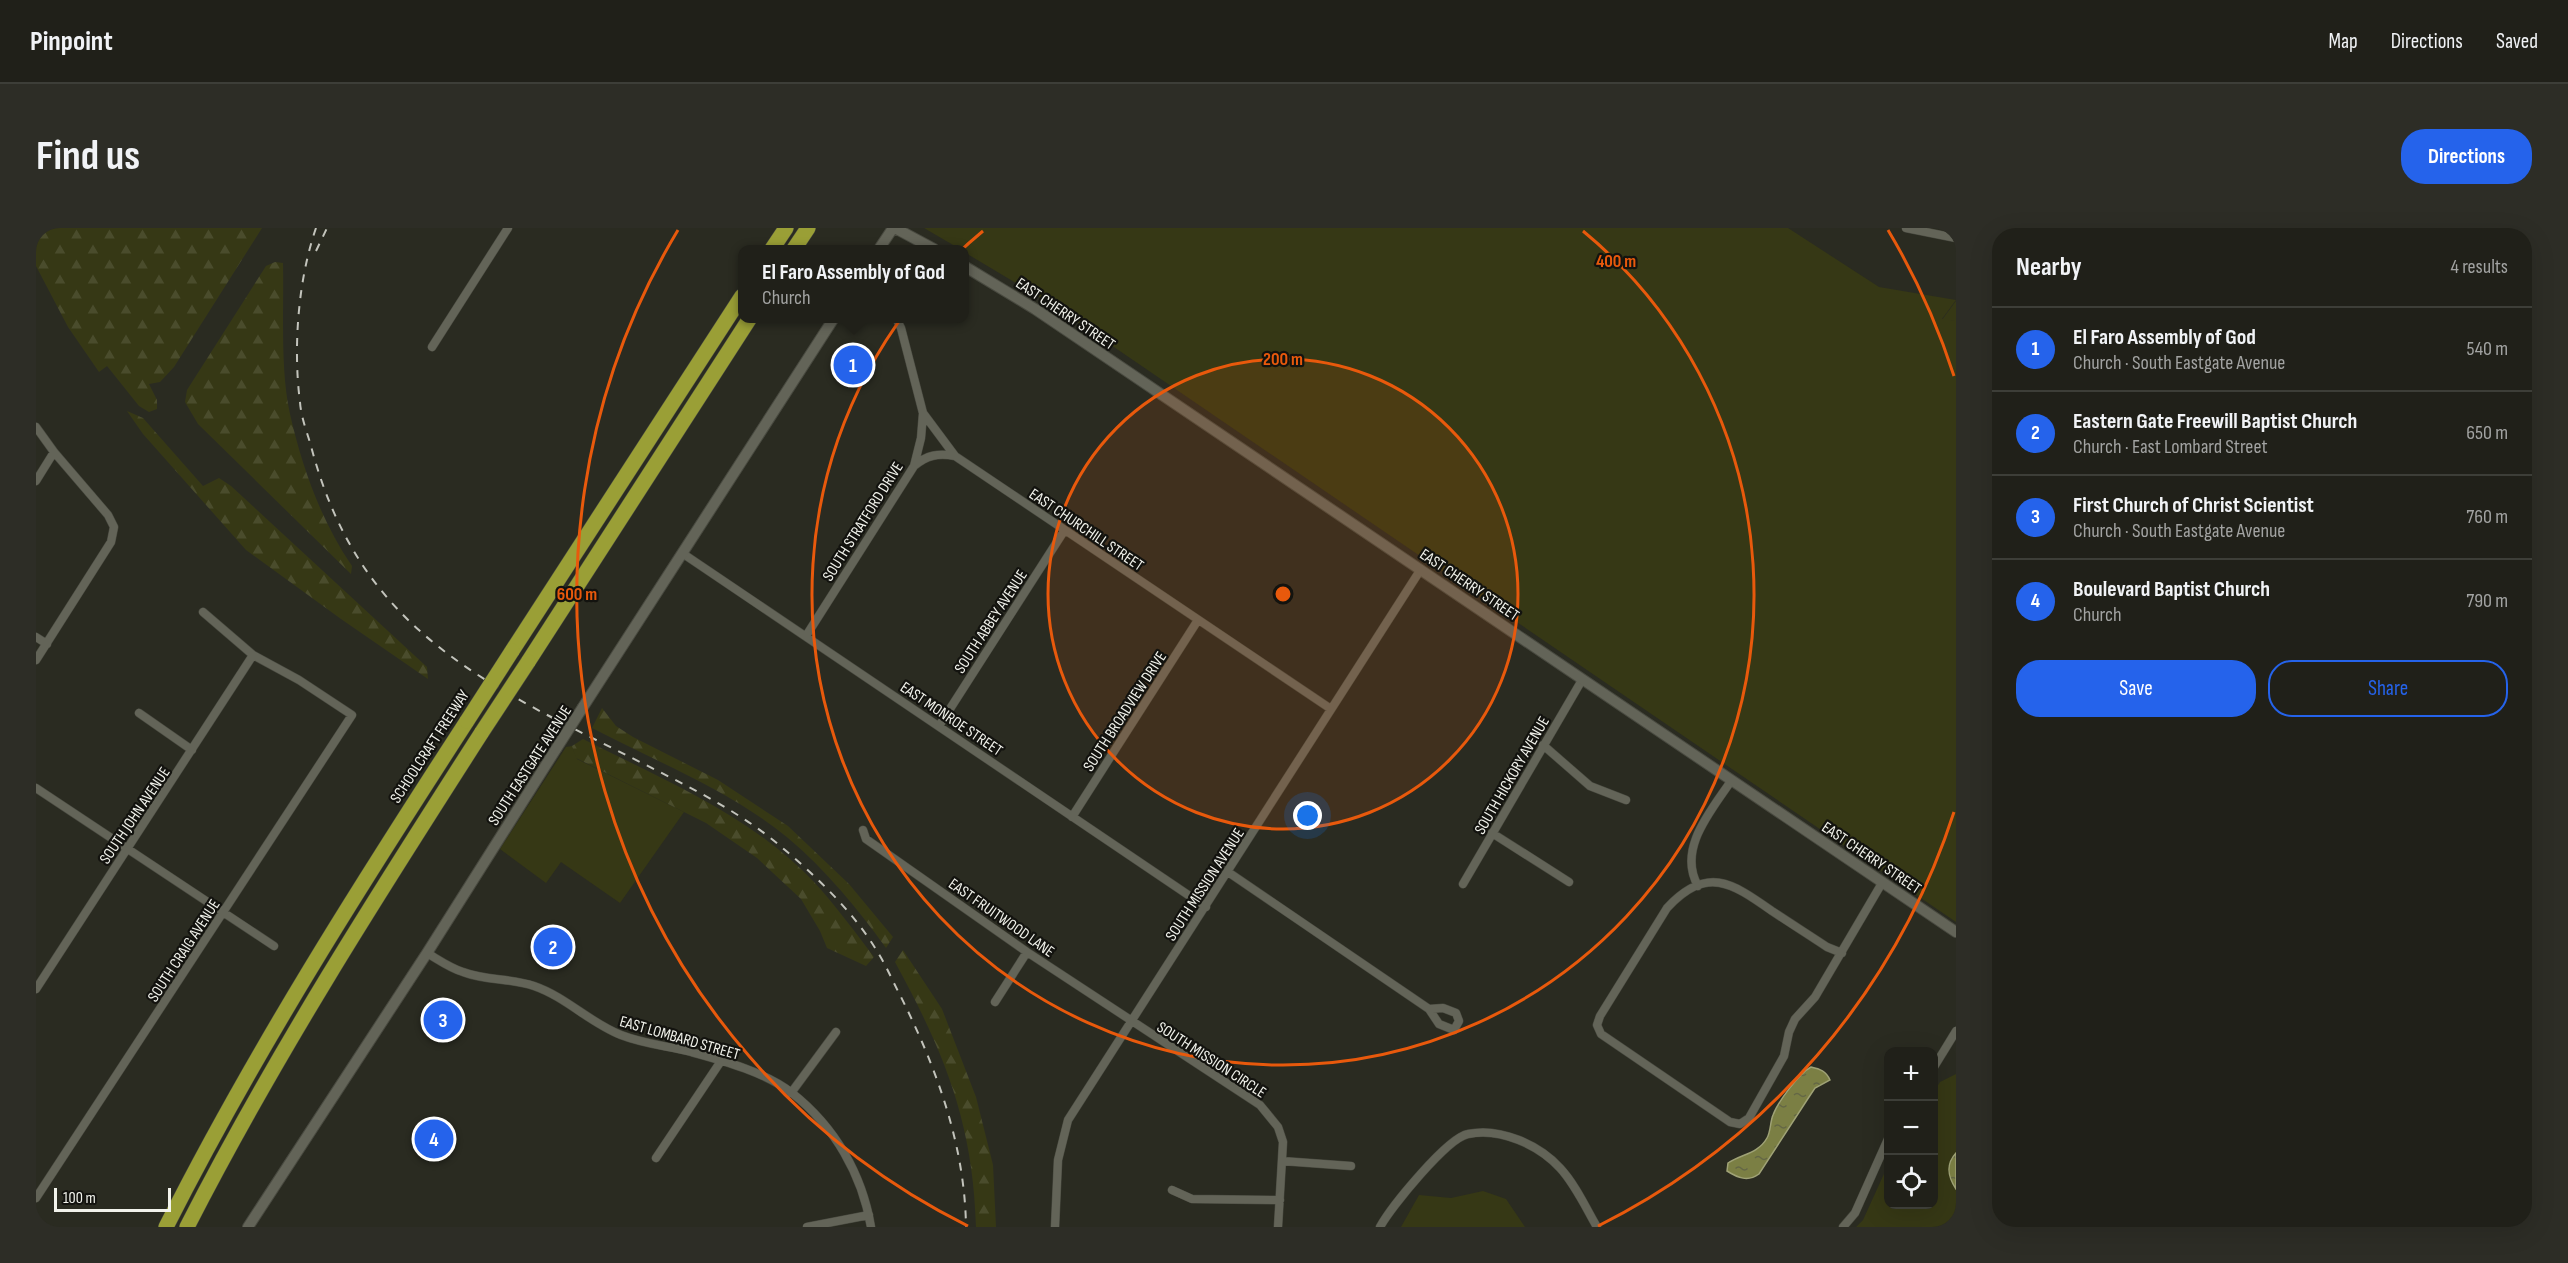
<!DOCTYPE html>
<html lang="en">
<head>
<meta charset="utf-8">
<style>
  :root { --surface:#202019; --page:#2d2d26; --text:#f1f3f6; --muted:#a2a3a2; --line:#3d3e38; --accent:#2563eb }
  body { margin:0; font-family:"Sofia Sans Condensed",sans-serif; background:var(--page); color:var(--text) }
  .controls { position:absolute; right:18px; bottom:18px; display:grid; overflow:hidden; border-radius:12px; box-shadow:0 6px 24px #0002 }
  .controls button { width:54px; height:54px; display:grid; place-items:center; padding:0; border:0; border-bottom:2px solid var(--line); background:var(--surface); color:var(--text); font:30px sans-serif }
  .scale { position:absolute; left:18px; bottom:15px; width:117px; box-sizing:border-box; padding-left:6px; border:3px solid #f2f3ec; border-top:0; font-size:16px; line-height:21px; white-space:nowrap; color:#f2f3ec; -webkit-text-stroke:4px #13130f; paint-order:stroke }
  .you { position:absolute; left:1272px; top:588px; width:21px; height:21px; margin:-15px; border:4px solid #fff; border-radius:50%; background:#1a73e8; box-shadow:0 0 0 9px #1a73e833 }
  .badge { display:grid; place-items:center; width:39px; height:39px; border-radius:50%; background:var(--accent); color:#fff; font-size:20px; font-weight:700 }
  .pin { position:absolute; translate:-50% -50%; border:3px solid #fff; box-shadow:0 2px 6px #0006 }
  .popup { position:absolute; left:702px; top:17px; width:231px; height:78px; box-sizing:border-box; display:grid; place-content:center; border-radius:12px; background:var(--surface); filter:drop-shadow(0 2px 4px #0005); font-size:20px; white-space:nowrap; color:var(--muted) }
  .popup b { font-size:22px; color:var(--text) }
  .popup::after { content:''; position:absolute; left:50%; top:100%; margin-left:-12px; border:12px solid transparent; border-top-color:var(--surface) }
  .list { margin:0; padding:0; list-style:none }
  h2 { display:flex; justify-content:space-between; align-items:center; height:78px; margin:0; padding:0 24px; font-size:26px }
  h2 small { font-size:20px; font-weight:400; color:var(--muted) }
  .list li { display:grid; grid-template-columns:39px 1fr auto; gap:18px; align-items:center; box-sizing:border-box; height:84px; padding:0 24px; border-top:2px solid var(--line) }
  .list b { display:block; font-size:22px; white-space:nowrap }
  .list p { margin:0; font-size:20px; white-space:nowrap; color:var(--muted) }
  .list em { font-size:20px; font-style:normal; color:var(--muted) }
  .actions { display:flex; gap:12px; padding:18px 24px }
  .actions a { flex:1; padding:14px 0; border:2px solid var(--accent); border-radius:24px; text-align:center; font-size:21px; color:var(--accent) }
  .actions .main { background:var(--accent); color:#fff }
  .icon { flex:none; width:33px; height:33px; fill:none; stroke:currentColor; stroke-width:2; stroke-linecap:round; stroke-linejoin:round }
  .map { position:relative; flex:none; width:1920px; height:999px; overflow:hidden; border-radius:24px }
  header { display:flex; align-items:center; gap:36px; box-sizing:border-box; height:84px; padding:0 30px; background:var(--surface); border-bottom:2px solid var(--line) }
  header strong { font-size:28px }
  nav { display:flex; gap:33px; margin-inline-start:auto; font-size:21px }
  .intro { display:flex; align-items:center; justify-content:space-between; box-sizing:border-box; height:144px; padding:0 36px }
  h1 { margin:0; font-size:42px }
  .button { padding:15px 27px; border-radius:24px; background:var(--accent); color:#fff; font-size:21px; font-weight:700 }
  main { display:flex; gap:36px; padding:0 36px }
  aside { flex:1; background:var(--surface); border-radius:24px; box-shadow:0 6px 24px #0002 }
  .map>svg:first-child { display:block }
  .green { fill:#363815 }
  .forest { fill:url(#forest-firs) }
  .water { fill:url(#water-ripples); stroke:#9fa276; stroke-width:1.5 }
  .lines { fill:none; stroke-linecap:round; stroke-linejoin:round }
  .street-casing { stroke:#494a40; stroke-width:9 }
  .secondary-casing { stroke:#494a40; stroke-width:12 }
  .highway-casing { stroke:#494a40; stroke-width:16 }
  .street { stroke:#636458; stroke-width:8 }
  .secondary { stroke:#636458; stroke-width:10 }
  .highway { stroke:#9a9f36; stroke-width:15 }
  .rail { stroke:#c3c4bc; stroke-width:2; stroke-dasharray:8 8; stroke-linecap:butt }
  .secondary-bridge-casing { stroke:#494a40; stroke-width:12; stroke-linecap:butt }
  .highway-bridge-casing { stroke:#494a40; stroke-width:16; stroke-linecap:butt }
  .secondary-bridge { stroke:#636458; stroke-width:10 }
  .highway-bridge { stroke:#9a9f36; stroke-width:15 }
  .ring { fill:none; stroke:#e8590c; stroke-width:3 }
  .labels { text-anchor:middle; stroke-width:4.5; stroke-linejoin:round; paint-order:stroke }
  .street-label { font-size:16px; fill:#f2f3ec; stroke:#13130f }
  .centre { fill:#e8590c; stroke:#13130f; stroke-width:3 }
  .ring-label { font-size:18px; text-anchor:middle; font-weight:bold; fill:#e8590c; stroke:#13130f; stroke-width:4.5; stroke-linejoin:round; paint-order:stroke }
</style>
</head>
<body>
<header>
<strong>Pinpoint</strong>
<nav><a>Map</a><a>Directions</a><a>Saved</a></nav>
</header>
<div class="intro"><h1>Find us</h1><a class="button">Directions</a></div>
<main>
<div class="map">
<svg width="1920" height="999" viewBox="0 0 1920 999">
  <defs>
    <pattern id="forest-firs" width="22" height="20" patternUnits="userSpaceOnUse" patternTransform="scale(1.5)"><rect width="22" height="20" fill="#363815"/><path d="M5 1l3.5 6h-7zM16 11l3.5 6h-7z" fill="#4a4c2c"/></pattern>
    <pattern id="water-ripples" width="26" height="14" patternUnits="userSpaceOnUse" patternTransform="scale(1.5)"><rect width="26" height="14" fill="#7b7f44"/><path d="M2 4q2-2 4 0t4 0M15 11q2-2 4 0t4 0" fill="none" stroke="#646745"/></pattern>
  </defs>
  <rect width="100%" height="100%" fill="#2a2b21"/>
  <path class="green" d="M888,0H1752L1843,59L1920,72L1906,91L1920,93V694L1015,76L928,24V21H924Z
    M536,518L541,531L648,584L584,675L525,634L510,655L464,621L530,519Z
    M1920,846V999H1820L1827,992L1852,937V976H1898V864L1904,854Z
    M1447,963L1470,971L1489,999H1365L1383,967L1415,970Z"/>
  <path class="forest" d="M0,0H226L138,139L124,154L113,156L121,172V181L113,184L103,178L71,138L63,144L32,99L0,38Z
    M239,34L247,35C248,82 244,141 254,186C266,239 285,293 316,338L315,346L162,196L149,174L151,162L230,38Z
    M1920,73V93L1906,92Z
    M91,183L107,190L167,258L183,250L195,258L391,439L392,451L305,391L210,322L107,206Z
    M566,480L580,498L597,509L682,552L752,598L813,656L857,709L850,720C822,681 789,641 752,610C695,563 621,534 556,500Z
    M547,511C626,551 716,588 778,654C800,678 819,704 838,729L830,738L791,720L784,703L765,671L721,630L670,595L540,530L536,518Z
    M867,722L906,781L940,869L957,937L960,999H940C937,894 908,824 859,734Z"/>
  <path class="water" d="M1775,839C1784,841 1790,843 1794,852L1779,860L1773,869L1723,946C1712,954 1702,950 1691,943L1692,935C1705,926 1722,926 1731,910C1735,903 1734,894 1737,887C1742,874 1763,845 1775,839Z
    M1920,925V961C1912,949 1909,937 1920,925Z"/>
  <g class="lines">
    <g class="street-casing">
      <path id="street" d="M1870,0L1920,10
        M860,90L865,100L887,185L919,228L1295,481
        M396,119L472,0
        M0,199L18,224L72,287L78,299L75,314L0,432
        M878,238C891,227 902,225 919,228
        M0,253L18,224
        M646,325L1170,679
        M770,408L878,238L885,210L887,185
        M0,409L11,416
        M103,485L156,522
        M903,498L1028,303
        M1507,517L1554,558L1590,572
        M0,560L238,718
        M1036,589L1162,392
        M827,602L830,611L991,724L1224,877L1242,899L1247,914L1242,999
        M1456,605L1533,654
        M1192,644L1393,781L1407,780L1420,785L1423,793L1418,802L1403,796L1393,781
        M1427,656L1546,452
        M1662,658C1641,621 1675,583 1695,553
        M391,725C403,732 414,740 427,744C450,753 475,750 498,758C530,769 554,795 585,807C608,816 632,818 655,824C688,833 729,844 756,865C799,899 826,946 835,999
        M1806,725L1791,719C1773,707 1754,695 1736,683C1696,655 1671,637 1631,680L1564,788L1561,797L1565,806L1694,894L1704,896L1713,890L1748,828L1753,804L1759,791L1779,769L1846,655
        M0,761L217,427
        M959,774L991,724
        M1898,839L1920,803
        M755,865L800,804
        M620,930L685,833
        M1246,933L1315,938
        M1136,962L1156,971L1244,972
        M0,970L316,487L263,452L217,427L167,384
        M771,999L833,987
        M1019,999L1022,932L1032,892L1385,341
        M1344,999C1355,979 1411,910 1432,906C1464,899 1503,917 1524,940C1539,956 1550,980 1561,999
        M1807,999L1819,985L1852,911"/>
    </g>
    <g class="secondary-casing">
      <path id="secondary" d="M859,0L898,21
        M843,21L857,0
        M928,38L999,81L1920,704
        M547,479L798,90
        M212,999L391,725L520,521"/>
    </g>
    <g class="highway-casing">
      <path id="highway" d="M736,21L750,0
        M758,21L772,0
        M476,423L706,68
        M492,434L714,90
        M130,999C219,823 324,658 431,493
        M151,999C239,827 342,666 446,504"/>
    </g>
    <use href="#street" class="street"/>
    <use href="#secondary" class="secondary"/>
    <use href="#highway" class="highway"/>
    <path class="rail" d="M280,0C262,52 257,120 264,174C265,189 271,204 275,218C324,406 452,457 610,537C659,562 708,586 749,622C783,651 818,685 841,723C850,737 857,754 865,769C901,841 929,918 930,999
      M280,23L291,0"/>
    <g class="secondary-bridge-casing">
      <path id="secondary-bridge" d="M520,521L547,479"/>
    </g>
    <g class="highway-bridge-casing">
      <path id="highway-bridge" d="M431,493L476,423
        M446,504L492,434"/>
    </g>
    <use href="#secondary-bridge" class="secondary-bridge"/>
    <use href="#highway-bridge" class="highway-bridge"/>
  </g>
  <circle cx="1247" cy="366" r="235" fill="#e8590c" fill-opacity=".12"/>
  <g class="ring">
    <circle cx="1247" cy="366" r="235"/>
    <path d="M1547 3A471 471 0 1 1 947 3"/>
    <path d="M1918 584A706 706 0 0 1 1562 998M932 998A706 706 0 0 1 642 2M1852 2A706 706 0 0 1 1918 148"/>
  </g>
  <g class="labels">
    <g class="street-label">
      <text transform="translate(1030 85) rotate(34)" y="6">EAST CHERRY STREET</text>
      <text transform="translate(826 293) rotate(-58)" y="6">SOUTH STRATFORD DRIVE</text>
      <text transform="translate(1051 301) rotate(34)" y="6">EAST CHURCHILL STREET</text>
      <text transform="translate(1434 356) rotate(34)" y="6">EAST CHERRY STREET</text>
      <text transform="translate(954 393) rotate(-57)" y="6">SOUTH ABBEY AVENUE</text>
      <text transform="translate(1088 483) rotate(-57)" y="6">SOUTH BROADVIEW DRIVE</text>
      <text transform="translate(916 490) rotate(34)" y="6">EAST MONROE STREET</text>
      <text transform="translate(393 518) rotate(-57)" y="6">SCHOOLCRAFT FREEWAY</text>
      <text transform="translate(493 537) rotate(-57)" y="6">SOUTH EASTGATE AVENUE</text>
      <text transform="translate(1475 547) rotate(-60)" y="6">SOUTH HICKORY AVENUE</text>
      <text transform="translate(98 587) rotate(-56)" y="6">SOUTH JOHN AVENUE</text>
      <text transform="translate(1836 629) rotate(34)" y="6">EAST CHERRY STREET</text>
      <text transform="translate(1168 656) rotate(-57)" y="6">SOUTH MISSION AVENUE</text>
      <text transform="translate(966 689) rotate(35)" y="6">EAST FRUITWOOD LANE</text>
      <text transform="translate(147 722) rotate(-57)" y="6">SOUTH CRAIG AVENUE</text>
      <text transform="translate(644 809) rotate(16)" y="6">EAST LOMBARD STREET</text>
      <text transform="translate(1176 831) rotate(33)" y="6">SOUTH MISSION CIRCLE</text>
    </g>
  </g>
  <circle cx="1247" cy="366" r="9" class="centre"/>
  <g class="ring-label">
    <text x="1580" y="39">400 m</text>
    <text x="1247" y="137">200 m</text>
    <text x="541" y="372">600 m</text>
  </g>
</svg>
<div class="controls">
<button>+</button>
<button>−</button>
<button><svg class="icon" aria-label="locate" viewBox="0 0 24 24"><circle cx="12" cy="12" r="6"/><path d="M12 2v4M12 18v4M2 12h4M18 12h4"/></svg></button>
</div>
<div class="scale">100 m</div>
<div class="you"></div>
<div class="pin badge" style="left:817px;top:137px">1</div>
<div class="popup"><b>El Faro Assembly of God</b>Church</div>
<div class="pin badge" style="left:517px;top:719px">2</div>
<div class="pin badge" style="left:407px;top:792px">3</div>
<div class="pin badge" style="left:398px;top:911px">4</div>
</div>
<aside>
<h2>Nearby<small>4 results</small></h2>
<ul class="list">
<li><span class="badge">1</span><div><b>El Faro Assembly of God</b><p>Church · South Eastgate Avenue</p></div><em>540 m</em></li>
<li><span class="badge">2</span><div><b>Eastern Gate Freewill Baptist Church</b><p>Church · East Lombard Street</p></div><em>650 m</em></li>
<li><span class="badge">3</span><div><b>First Church of Christ Scientist</b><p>Church · South Eastgate Avenue</p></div><em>760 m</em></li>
<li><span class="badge">4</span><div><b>Boulevard Baptist Church</b><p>Church</p></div><em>790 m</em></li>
</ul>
<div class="actions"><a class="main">Save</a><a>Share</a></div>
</aside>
</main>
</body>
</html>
